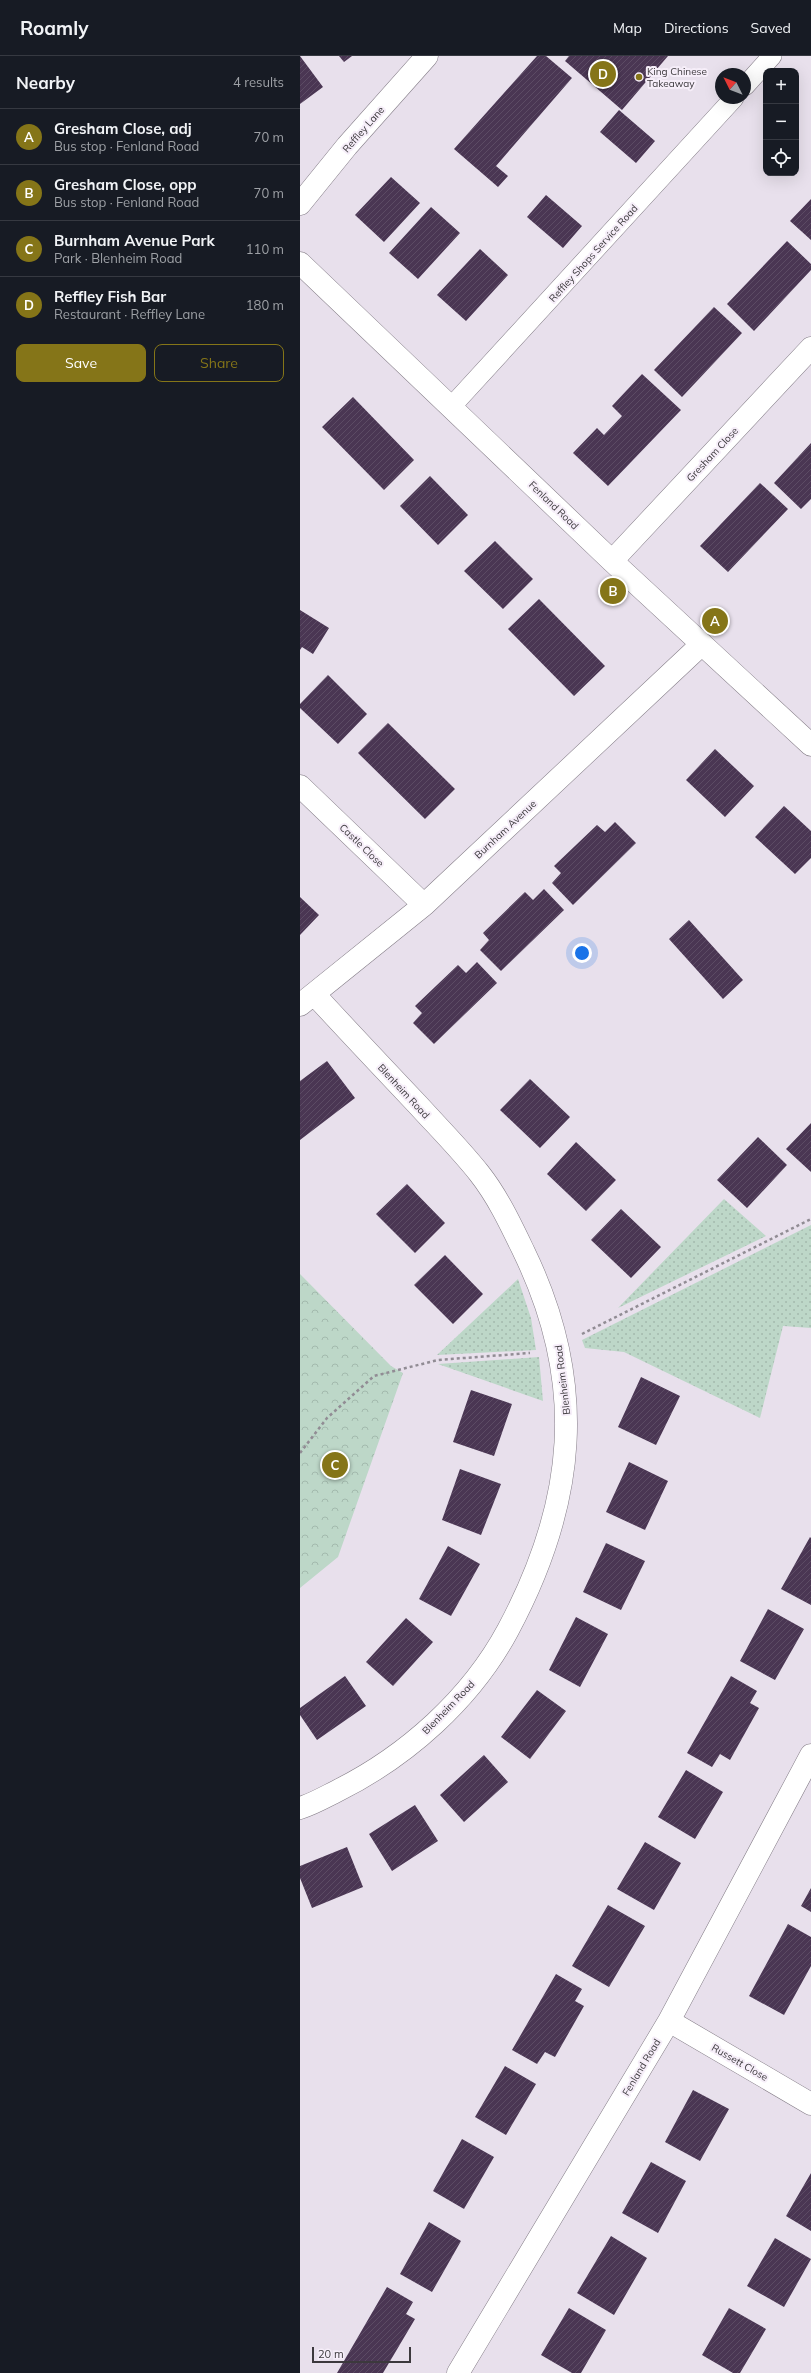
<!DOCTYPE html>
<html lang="en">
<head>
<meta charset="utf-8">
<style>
  :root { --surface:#171b24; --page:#242831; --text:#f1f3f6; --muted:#9ea1a6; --line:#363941; --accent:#857518 }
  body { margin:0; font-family:Mulish,sans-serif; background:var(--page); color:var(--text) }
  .controls { position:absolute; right:12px; top:12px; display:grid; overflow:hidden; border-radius:8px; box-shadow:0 4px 16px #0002 }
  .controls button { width:36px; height:36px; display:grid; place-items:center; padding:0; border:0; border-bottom:1px solid var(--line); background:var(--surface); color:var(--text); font:20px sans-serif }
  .compass { position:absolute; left:415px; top:12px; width:36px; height:36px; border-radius:50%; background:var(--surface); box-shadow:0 4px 16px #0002; rotate:312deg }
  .scale { position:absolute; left:12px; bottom:10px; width:99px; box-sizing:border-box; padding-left:4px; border:2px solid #3c393d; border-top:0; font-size:11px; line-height:14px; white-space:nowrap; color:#3c393d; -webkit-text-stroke:3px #f6eef9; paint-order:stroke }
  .you { position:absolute; left:282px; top:897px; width:14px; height:14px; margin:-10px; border:3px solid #fff; border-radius:50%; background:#1a73e8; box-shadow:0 0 0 6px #1a73e833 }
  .badge { display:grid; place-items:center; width:26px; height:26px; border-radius:50%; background:var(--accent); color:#fff; font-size:13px; font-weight:700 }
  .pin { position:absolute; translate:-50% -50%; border:2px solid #fff; box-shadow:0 1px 4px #0006 }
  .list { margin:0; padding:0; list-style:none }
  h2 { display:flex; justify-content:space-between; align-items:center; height:52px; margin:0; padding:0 16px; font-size:17px }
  h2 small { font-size:13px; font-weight:400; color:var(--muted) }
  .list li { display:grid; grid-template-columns:26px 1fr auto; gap:12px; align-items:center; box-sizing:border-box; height:56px; padding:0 16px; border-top:1px solid var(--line) }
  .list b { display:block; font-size:15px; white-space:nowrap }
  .list p { margin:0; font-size:13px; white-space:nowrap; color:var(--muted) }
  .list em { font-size:13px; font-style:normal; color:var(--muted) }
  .actions { display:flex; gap:8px; padding:12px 16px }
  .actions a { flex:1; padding:9px 0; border:1px solid var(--accent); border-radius:8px; text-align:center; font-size:14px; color:var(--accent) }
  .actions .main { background:var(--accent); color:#fff }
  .icon { flex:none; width:22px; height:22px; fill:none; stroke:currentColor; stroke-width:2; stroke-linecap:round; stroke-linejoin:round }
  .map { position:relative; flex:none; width:511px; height:2317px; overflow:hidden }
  header { display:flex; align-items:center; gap:24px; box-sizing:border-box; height:56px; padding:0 20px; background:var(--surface); border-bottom:1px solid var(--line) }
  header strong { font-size:19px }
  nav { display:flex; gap:22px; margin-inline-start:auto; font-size:14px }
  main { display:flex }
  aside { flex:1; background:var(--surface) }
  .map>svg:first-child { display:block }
  .grass { fill:url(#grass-dots) }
  .park { fill:url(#park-crowns) }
  .building { fill:url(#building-hatch) }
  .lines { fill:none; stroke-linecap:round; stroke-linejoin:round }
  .lane-casing { stroke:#847d87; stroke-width:20 }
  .street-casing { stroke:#847d87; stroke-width:23 }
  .path { stroke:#918c94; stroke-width:2.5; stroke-dasharray:3 3; stroke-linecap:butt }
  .lane { stroke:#fff; stroke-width:19 }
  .street { stroke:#fff; stroke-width:22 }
  .poi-dot { fill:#857518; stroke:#f6eef9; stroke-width:1.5 }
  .labels { text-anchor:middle; stroke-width:4; stroke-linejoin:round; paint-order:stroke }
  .poi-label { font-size:10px; fill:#3c393d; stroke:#f6eef9; text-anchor:start }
  .street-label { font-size:10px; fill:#3c393d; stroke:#f6eef9 }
</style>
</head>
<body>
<header>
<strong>Roamly</strong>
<nav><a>Map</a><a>Directions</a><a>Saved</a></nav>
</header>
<main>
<aside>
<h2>Nearby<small>4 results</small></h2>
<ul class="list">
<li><span class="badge">A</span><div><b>Gresham Close, adj</b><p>Bus stop · Fenland Road</p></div><em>70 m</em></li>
<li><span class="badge">B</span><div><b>Gresham Close, opp</b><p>Bus stop · Fenland Road</p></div><em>70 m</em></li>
<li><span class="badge">C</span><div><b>Burnham Avenue Park</b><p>Park · Blenheim Road</p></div><em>110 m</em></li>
<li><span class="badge">D</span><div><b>Reffley Fish Bar</b><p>Restaurant · Reffley Lane</p></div><em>180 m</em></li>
</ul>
<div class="actions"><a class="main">Save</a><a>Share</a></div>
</aside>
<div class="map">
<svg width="511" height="2317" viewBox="0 0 511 2317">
  <defs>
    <pattern id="grass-dots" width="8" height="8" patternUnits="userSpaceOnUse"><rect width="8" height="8" fill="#bdd7c8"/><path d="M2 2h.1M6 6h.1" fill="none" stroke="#a3b9ad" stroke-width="1.8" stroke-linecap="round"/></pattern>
    <pattern id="park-crowns" width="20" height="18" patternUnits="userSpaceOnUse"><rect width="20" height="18" fill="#bdd7c8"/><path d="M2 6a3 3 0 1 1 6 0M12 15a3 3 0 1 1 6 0" fill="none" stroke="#a3b9ad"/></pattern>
    <pattern id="building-hatch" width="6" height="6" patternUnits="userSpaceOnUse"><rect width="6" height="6" fill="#4a3653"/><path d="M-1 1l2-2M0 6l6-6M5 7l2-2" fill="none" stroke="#5c4b64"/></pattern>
  </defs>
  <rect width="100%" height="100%" fill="#e8e0ec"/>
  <path class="grass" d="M424,1143L466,1180L318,1252Z
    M511,1169V1272L483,1270L460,1362L324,1296L285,1292L282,1284Z
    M218,1223L231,1262L236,1294L137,1299Z
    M239,1301L243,1345L138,1308Z"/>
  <path class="park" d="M0,1218L91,1310L103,1317L38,1501L0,1532Z"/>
  <path class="building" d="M0,0L23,31L0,48Z
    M39,0H52L44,6Z
    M237,0H246L272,22L196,110L208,120L198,131L154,93Z
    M269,0H368L322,54L265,5Z
    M319,54L355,85L336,107L300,76Z
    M91,121L120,147L84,186L55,159Z
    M246,139L282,170L263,192L227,161Z
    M511,143V184L490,165Z
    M131,151L160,177L118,223L89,197Z
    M487,185L511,208V214L454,275L427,248Z
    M180,193L208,219L166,265L137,239Z
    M414,251L442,277L382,341L354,314Z
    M342,318L381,354L308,430L273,397L297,372L304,379L322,360L312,350Z
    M53,341L114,404L84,434L22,371Z
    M511,387V443L501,453L474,427Z
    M130,420L168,459L138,489L100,450Z
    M460,427L488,453L428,516L400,490Z
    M195,485L233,523L203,553L164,515Z
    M239,543L305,610L274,640L208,573Z
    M0,554L29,572L13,598L2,591L0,594Z
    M28,619L67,658L38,688L0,652V648Z
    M88,667L155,733L125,763L58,697Z
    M415,693L454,730L425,761L386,724Z
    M484,750L511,775V802L495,818L455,781Z
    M315,766L336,787L273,849L252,827L261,817L254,810L297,769L305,776Z
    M244,833L264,854L201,915L180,894L189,884L183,877L225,836L233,844Z
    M0,841L19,859L0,879Z
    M389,864L443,924L423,943L369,883Z
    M177,906L197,927L134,988L113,967L122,957L115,950L158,909L166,917Z
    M27,1005L55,1042L0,1084V1025Z
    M230,1023L270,1061L240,1092L200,1054Z
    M511,1067V1116L486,1093Z
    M458,1081L487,1109L447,1152L417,1124Z
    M276,1086L316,1124L286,1155L247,1118Z
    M107,1128L145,1167L115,1197L76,1158Z
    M321,1153L361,1191L331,1222L291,1184Z
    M145,1199L183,1238L153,1268L114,1229Z
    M341,1321L380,1340L356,1389L318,1371Z
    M171,1334L212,1348L194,1400L153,1386Z
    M329,1406L368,1425L345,1474L306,1456Z
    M160,1413L201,1428L181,1479L142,1464Z
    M510,1481L511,1482V1549L481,1533Z
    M306,1487L345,1505L321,1554L283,1536Z
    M148,1490L180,1508L151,1560L119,1543Z
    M468,1553L504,1573L475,1624L440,1605Z
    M276,1561L308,1578L280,1631L249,1614Z
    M106,1562L133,1586L93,1630L66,1606Z
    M45,1620L66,1650L17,1684L0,1659V1652Z
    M431,1620L457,1635L450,1647L459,1652L430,1704L420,1698L412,1711L387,1697Z
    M237,1634L266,1655L230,1703L201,1681Z
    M184,1699L208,1726L164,1766L140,1739Z
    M386,1714L423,1736L395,1783L358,1761Z
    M115,1749L138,1785L92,1815L69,1778Z
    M345,1786L381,1807L354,1854L317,1833Z
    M47,1791L63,1831L12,1852L0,1822V1810Z
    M511,1832V1856L501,1850Z
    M308,1849L345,1870L309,1931L272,1910Z
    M488,1868L511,1881V1910L484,1959L449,1940Z
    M256,1918L282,1933L275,1945L284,1950L255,2001L245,1996L237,2008L212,1994Z
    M205,2010L236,2028L206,2079L175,2061Z
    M393,2034L429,2053L400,2105L365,2086Z
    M162,2083L194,2101L164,2153L133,2135Z
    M351,2106L386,2125L358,2177L322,2157Z
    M511,2117V2175L486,2160Z
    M129,2166L161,2185L132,2236L100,2218Z
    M311,2180L347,2202L314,2259L277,2237Z
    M475,2182L511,2203L484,2251L447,2230Z
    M87,2231L113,2246L106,2258L115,2263L83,2317H37Z
    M269,2252L306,2274L281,2317H272L241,2299Z
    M429,2252L466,2273L440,2317H433L402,2299Z"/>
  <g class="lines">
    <g class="lane-casing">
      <path id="lane" d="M445,30L472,0
        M151,351L434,42"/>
    </g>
    <g class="street-casing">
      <path id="street" d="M0,148L47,90L127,0
        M0,207L312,505L511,689
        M312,505L511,292
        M0,730L124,849
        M0,949L124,849L402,588
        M0,1752C13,1748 25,1741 37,1735C107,1700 171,1643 208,1574C276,1447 288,1328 224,1196C211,1169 198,1141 179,1117C160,1093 138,1071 118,1049C83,1012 48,975 14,938
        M369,1965L511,2048
        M158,2317L369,1965L511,1699"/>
    </g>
    <path class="path" d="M282,1278L511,1163
      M0,1397L27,1362L74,1320L138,1304L230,1297"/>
    <use href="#lane" class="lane"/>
    <use href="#street" class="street"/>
  </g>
  <circle class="poi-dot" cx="339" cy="21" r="4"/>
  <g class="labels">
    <g class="poi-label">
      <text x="347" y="19">King Chinese<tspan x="347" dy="12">Takeaway</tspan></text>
    </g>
    <g class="street-label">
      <text transform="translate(63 73) rotate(-49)" y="4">Reffley Lane</text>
      <text transform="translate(293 197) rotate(-48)" y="4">Reffley Shops Service Road</text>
      <text transform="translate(412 398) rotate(-47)" y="4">Gresham Close</text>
      <text transform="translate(254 449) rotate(44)" y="4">Fenland Road</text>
      <text transform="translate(205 773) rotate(-43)" y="4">Burnham Avenue</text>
      <text transform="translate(62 789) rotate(44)" y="4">Castle Close</text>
      <text transform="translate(104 1035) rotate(47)" y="4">Blenheim Road</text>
      <text transform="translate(262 1324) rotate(-97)" y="4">Blenheim Road</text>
      <text transform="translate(148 1651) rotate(-46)" y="4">Blenheim Road</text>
      <text transform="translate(440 2006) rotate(30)" y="4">Russett Close</text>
      <text transform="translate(341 2011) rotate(-59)" y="4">Fenland Road</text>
    </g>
  </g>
</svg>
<div class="controls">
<button>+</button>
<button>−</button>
<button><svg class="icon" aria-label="locate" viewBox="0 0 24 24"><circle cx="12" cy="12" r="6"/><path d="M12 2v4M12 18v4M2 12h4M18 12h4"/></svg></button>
</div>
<svg class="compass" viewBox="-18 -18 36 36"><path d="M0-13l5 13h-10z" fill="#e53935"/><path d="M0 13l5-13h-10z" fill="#9ea1a6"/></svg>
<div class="scale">20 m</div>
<div class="you"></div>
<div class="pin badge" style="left:415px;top:565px">A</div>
<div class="pin badge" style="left:313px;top:535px">B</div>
<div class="pin badge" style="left:35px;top:1409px">C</div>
<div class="pin badge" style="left:303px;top:18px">D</div>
</div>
</main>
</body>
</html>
